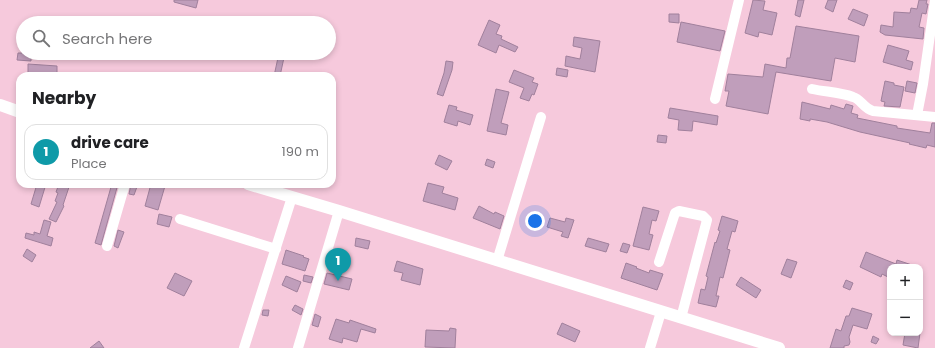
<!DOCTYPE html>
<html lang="en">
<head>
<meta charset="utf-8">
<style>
  :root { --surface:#fff; --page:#f2f2f2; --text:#202124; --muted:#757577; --line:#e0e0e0; --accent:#2d6c5a }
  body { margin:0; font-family:Poppins,sans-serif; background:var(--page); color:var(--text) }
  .controls { position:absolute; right:12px; bottom:12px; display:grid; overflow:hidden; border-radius:8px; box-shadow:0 2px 6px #0003 }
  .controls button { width:36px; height:36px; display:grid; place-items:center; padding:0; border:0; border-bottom:1px solid var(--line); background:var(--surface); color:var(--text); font:20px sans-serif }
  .you { position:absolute; left:535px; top:221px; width:14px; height:14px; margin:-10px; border:3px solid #fff; border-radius:50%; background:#1a73e8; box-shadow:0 0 0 6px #1a73e833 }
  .badge { display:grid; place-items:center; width:26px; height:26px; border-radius:50%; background:var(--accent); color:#fff; font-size:13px; font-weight:700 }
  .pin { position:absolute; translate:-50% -33px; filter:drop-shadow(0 1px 2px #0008) }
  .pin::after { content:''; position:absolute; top:21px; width:14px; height:12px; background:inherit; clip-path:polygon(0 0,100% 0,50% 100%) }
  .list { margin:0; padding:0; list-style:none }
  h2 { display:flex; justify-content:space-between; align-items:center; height:52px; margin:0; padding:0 16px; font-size:17px }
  h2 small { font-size:13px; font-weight:400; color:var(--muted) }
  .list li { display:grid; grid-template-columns:26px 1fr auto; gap:12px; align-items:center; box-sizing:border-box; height:56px; margin:0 8px 8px; padding:0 8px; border:1px solid var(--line); border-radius:12px }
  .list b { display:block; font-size:15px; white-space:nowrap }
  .list p { margin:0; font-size:13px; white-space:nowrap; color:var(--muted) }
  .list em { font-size:13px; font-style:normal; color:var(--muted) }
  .icon { flex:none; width:22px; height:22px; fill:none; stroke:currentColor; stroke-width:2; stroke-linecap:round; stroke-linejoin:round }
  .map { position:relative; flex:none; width:935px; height:348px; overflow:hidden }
  .search { position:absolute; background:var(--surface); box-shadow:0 2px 6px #0003; left:16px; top:16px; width:320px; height:44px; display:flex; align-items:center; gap:10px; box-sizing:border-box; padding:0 14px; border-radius:22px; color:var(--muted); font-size:15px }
  .panel { position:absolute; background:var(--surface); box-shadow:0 2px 6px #0003; left:16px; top:72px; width:320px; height:116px; border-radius:12px }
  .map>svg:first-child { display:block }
  .building { fill:#c09ebb; stroke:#a0809c }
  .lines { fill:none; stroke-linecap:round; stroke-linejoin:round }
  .minor { stroke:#fff; stroke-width:10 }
  .major { stroke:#fff; stroke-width:12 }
</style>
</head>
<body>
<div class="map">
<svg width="935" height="348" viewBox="0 0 935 348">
  <rect width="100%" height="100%" fill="#f6c9dc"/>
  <path class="building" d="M174,0H198L196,8L174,2Z
    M753,0L765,1L763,10L777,13L772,35L759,32L758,37L745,33Z
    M798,0H804L800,17L795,15Z
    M828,0H837L833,12L825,8Z
    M919,0H927L926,4H928L926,14L922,13L919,27L924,28L923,39L885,35L880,32L881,25L893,27L894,12L910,13L911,8L917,9Z
    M853,9L868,15L864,26L848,19Z
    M669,14H679V23L669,22Z
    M489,20L500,25L496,34L502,36L501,39L518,47L515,52L499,45L496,53L478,45Z
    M681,22L725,31L720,51L677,42Z
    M796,26L859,36L855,62L835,58L831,81L776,72L768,114L726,106L729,91H725L728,74L763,77L765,64L786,68L787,58H790Z
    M574,37L600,41L595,72L565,66L566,56L580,59L582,48L573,46Z
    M888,45L909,51L906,60L913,62L911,70L883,62Z
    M18,53H31V61L17,60Z
    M279,53H285L280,76H274Z
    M446,61L453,62L452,70L443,96L437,94L444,73Z
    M28,64L57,66V76H28Z
    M557,68L568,70L567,77L556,75Z
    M514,70L534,78L532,82L538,84L534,95L532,94L529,101L520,98L524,88L509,82Z
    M885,81L894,83V85L904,87L900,107L884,106L885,102L881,101Z
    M907,81L917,83L915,93L905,91Z
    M496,89L509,92L501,123L508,125L506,135L487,131Z
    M802,102L830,109L831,105L844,109L846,104L853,106L851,113L858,115L857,118L897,126V128L930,133L932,123H935V147L927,145L926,148L909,144L910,143L860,132L827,122L810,119V121L800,119Z
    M449,105L457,107L456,110L473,115L470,125L458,121L457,126L444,122Z
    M670,108L718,116L717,125L693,121L692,131L678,130L679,120L668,118Z
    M658,135L667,136L666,143L657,142Z
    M439,155L452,161L447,170L435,164Z
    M487,159L495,162L493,168L485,165Z
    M428,183L444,187L442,193L458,198L455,210L423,201Z
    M37,184H46L39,207L31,204Z
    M59,184H70L63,205L64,206L56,222L49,219L57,202L55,201L58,193L56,192Z
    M105,184H118L101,245L95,243L111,187Z
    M131,184H138L134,195L129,194Z
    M151,184L165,186L158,210L145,206Z
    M479,206L494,214L495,212L504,216L500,229L473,218Z
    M643,207L659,211L656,221L652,220L649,234L653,235L649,250L633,246Z
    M159,214L172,217L169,227L157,224Z
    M722,216L738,221L735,232L732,231L727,249L730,250L723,278L720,277L716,296H719L716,307L698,303L701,289L705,290L708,277L706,276L715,242L716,243L720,231L718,230Z
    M550,218L565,222L566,218L574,220L568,238L561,236L563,232L547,227Z
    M44,220L51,222L47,236L53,238L51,246L25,238L26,233L34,235V232L40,234Z
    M118,230L124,232L118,248L114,246Z
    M356,238L370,241L368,249L355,246Z
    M588,238L609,244L606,252L585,246Z
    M623,243L630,245L627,253L620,251Z
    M27,249L36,255L32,262L23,256Z
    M286,250L304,256L303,257L309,259L305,271L282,264Z
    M866,252L896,264L897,260L915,266V267H890V278L882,274L881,277L860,267Z
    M787,259L797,262L791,278L781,274Z
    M397,261L423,269L420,285L401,280L403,273L394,271Z
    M626,263L637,267L636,268L649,273L650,270L663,274L657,290L621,278Z
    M175,273L192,281L184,296L167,288Z
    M327,273L352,279L349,290L324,284Z
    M304,275L313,277L311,283L303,281Z
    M286,276L301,282L297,292L282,285Z
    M741,277L761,290L756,298L736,285Z
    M846,280L853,283L850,290L843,287Z
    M295,305L303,309L301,315L292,310Z
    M852,308L872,314L867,329L853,325L849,337L850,342L849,345L844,346V348H830L836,329L841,331L846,316H849Z
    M263,310H269L268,316L262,315Z
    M315,314L321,317L318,327L312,325Z
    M336,319L349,323L350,320L376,329L375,333L361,329L357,342L343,338L342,343L329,339Z
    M562,323L580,331L575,342L557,334Z
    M450,328L456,329L455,348L425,347L426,330L449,331Z
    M905,333H920L918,348L903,345Z
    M873,336L879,339L876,344L871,342Z
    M99,341L104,348H90Z"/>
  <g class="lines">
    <path class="minor" d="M812,89C825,92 840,92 853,97C861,99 863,108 873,111L935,117
      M715,99L739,0
      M917,115L923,84L935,0
      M180,219L276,249
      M107,246L125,184
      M497,261L541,117
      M659,262L675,213L679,211L703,216L707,220L681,318
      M244,348L292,197
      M298,348L339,211
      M650,348L661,312"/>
    <path class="major" d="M0,105L20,112
      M248,184L339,211L779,348"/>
  </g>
</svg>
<div class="controls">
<button>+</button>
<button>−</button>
</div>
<div class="you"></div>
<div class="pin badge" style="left:338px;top:281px;background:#0f9aa8">1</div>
<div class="search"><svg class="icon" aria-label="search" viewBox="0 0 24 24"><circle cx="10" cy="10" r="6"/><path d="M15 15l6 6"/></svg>Search here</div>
<section class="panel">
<h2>Nearby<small></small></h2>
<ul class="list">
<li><span class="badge" style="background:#0f9aa8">1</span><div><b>drive care</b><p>Place</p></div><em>190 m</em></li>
</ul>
</section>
</div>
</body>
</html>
